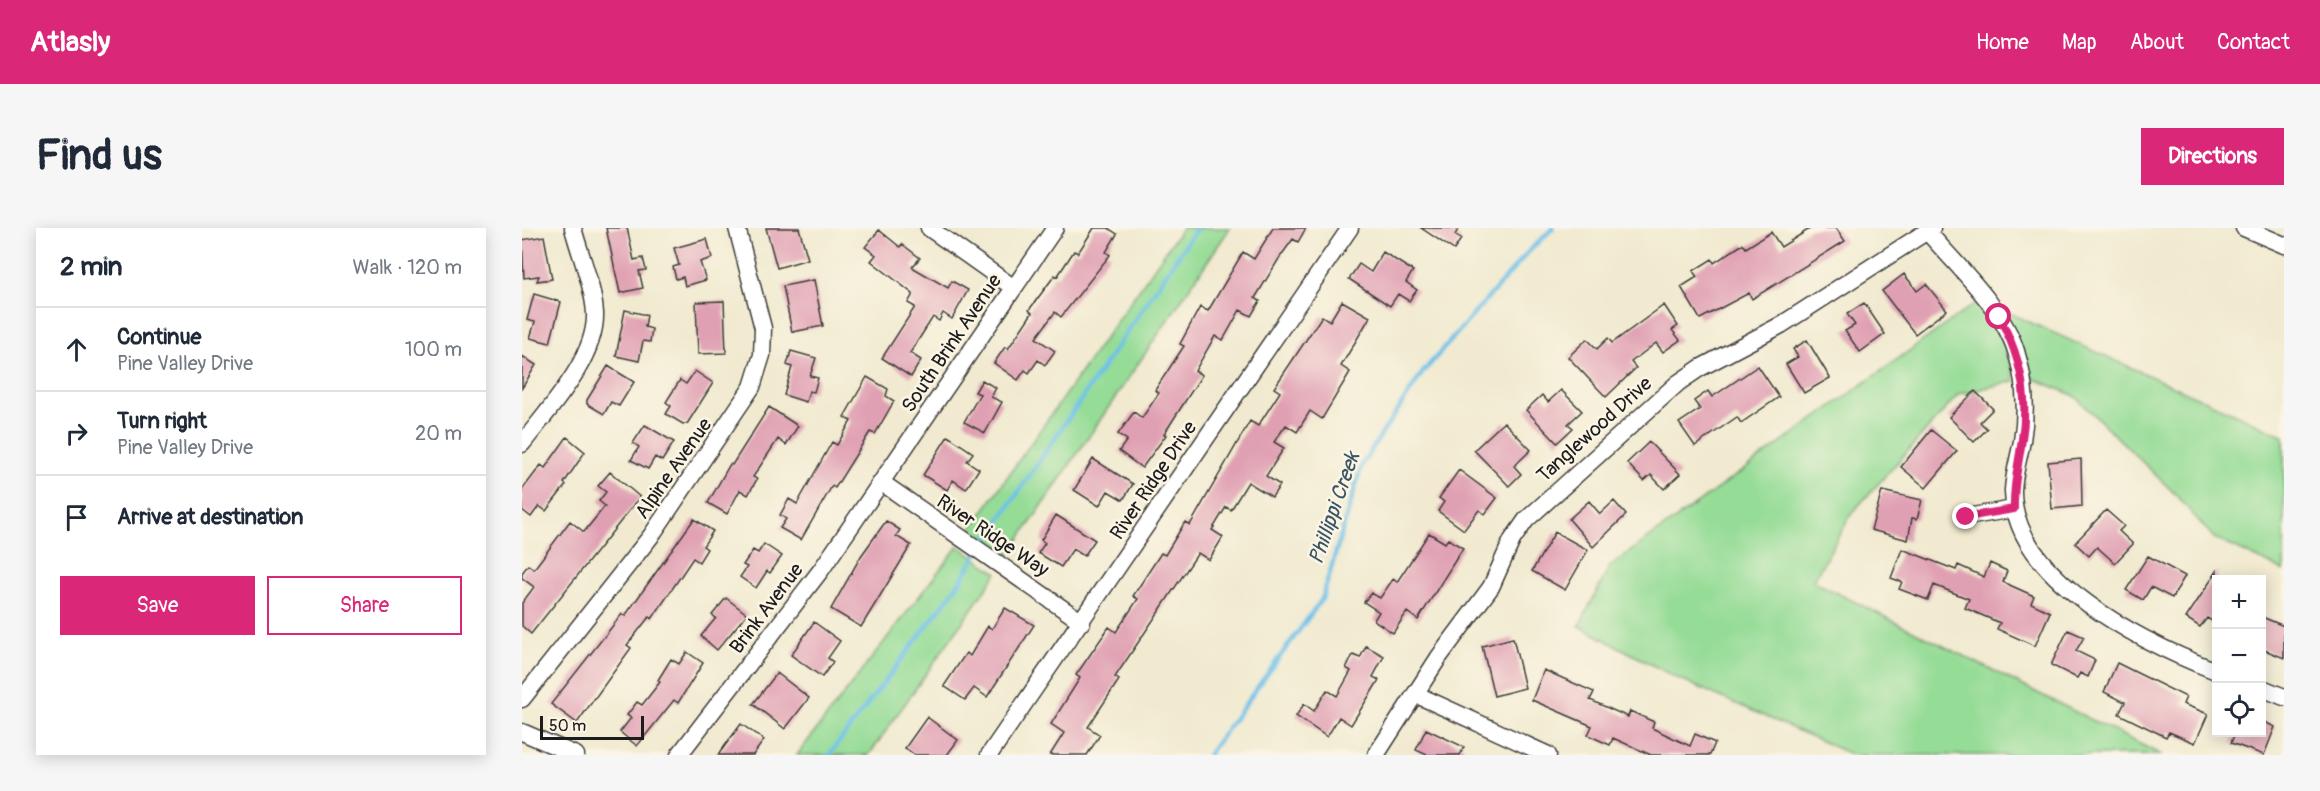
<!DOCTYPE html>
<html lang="en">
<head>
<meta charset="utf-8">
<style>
  :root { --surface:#fff; --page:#f6f6f7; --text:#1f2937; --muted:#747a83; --line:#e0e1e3; --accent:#db2777 }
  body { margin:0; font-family:Pangolin,sans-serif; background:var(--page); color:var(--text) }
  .controls { position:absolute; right:18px; bottom:18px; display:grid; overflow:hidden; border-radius:0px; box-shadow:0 3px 15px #0003 }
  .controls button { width:54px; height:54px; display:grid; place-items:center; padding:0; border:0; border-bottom:2px solid var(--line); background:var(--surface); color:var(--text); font:30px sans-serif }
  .scale { position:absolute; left:18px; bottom:15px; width:104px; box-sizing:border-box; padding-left:6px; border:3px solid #1c1c1c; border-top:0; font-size:16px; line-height:21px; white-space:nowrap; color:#1c1c1c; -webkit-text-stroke:4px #fcf5e5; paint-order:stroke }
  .stop { position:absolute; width:18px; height:18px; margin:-14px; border:4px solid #db2777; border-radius:50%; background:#fff }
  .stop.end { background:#db2777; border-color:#fff; box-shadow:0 2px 6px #0008 }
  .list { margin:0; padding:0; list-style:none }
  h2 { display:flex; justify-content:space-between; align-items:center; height:78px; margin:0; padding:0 24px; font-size:26px }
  h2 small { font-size:20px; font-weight:400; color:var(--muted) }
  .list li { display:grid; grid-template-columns:39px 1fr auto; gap:18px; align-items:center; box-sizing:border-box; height:84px; padding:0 24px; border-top:2px solid var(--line) }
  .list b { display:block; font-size:22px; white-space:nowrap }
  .list p { margin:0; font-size:20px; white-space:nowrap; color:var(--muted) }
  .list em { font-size:20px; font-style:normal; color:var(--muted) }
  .actions { display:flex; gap:12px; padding:18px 24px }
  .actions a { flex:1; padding:14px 0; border:2px solid var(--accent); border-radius:0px; text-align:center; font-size:21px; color:var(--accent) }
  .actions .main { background:var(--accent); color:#fff }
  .icon { flex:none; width:33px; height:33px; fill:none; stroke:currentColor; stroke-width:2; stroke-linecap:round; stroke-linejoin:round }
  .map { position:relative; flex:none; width:1762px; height:527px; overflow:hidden; border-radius:0px }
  header { display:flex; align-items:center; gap:36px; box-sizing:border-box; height:84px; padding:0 30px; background:var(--accent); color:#fff }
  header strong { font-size:28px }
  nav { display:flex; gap:33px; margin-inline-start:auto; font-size:21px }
  .intro { display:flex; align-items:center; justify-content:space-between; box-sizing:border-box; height:144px; padding:0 36px }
  h1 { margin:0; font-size:42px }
  .button { padding:15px 27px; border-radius:0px; background:var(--accent); color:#fff; font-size:21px; font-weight:700 }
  main { display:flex; gap:36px; padding:0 36px }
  aside { flex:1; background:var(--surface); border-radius:0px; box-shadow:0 3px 15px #0003 }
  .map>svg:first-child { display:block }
  .green { fill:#95dc96; stroke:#587c59; stroke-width:1.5 }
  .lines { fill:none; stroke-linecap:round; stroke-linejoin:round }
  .stream { stroke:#6cc0e9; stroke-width:4.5 }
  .building { fill:#e0a0b3 }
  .street-casing { stroke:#3c3b37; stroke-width:19 }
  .street { stroke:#fff; stroke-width:16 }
  .route { stroke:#db2777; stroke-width:8 }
  .labels { text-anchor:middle; stroke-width:5; stroke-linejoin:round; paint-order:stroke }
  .street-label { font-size:20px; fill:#1c1c1c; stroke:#fcf5e5 }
  .water-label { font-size:21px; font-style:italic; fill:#385564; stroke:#fcf5e5 }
</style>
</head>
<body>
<header>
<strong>Atlasly</strong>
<nav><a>Home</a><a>Map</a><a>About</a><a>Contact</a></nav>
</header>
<div class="intro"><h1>Find us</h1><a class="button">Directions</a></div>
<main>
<aside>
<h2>2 min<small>Walk · 120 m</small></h2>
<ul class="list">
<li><svg class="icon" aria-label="ahead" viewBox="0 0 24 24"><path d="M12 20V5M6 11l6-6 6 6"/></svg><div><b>Continue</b><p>Pine Valley Drive</p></div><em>100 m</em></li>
<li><svg class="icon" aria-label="right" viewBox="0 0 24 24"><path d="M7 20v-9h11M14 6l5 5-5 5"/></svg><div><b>Turn right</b><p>Pine Valley Drive</p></div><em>20 m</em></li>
<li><svg class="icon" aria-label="arrive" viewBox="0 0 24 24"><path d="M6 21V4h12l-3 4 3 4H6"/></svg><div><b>Arrive at destination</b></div></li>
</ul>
<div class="actions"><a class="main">Save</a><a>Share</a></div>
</aside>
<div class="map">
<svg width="1762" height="527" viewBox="0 0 1762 527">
  <rect width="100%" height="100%" fill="#fcf5e5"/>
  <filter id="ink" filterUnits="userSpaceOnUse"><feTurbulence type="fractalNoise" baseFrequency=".0167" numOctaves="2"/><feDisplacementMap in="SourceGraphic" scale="12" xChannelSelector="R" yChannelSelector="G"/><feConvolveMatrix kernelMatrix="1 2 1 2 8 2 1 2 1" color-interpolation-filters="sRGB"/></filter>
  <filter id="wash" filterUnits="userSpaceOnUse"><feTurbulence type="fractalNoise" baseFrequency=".008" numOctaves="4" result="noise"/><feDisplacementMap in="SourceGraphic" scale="24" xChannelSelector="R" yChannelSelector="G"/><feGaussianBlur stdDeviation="1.35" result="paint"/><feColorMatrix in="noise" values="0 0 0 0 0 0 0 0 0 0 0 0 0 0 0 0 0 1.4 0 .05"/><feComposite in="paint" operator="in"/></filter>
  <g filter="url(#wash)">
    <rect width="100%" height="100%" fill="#f1ead0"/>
    <path class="green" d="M660,0H708L484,331L446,305Z
      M1455,74L1482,114L1493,153L1437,166L1330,285L1291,353L1640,527H1331L1153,449L1057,398L1088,338Z
      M1483,83L1762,208V343L1692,310L1652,265L1553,168L1508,149Z
      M436,318L475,345L347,527H275Z"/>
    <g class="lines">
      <path class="stream" d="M460,318L675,0
        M307,527L433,361L455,326
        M686,527L800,371L840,236L901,144L1008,22L1031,0"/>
    </g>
    <g id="blocks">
      <path class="building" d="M84,0H105L112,32L121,30L124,42L117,43L121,60L98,65Z
        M244,0H277L286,31L255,40Z
        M572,0H586L595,6L584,24L588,27L539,89L533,84L514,110L533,123L523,137L516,132L507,145L503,142L496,152L472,135L483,119L486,121L510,85L507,82L533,47L535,49L552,23L556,25Z
        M751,0H784L776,14L771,11L758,29L733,70L738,73L729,88L718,82L701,112L693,108L673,143L680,147L642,206L644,207L620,240L597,223L605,212L596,206L612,184L620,190L637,165L633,162L662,118L658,116L678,79L686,83L721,24L732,31Z
        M899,0H937L933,7L939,11L932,22Z
        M1289,0H1314L1323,13L1230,71L1227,65L1178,91L1159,59L1175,49L1171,43L1190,31L1192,35L1221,16L1224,20L1249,4L1259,19Z
        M357,2L378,19L380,16L398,30L390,39L426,60L430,53L446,62L430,91L421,85L417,93L411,89L388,125L399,132L389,149L360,130L393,79L386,75L391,66L349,33L354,27L343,19Z
        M22,8L30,51L15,53L17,48L2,50L0,12Z
        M185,11L190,30L178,34L184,52L163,58L161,49L154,51L151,39L157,37L152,20Z
        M861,24L891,43L884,54L895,62L887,73L876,66L868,78L827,51L837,36L849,44Z
        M1382,46L1395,63L1404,56L1425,82L1393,106L1360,63Z
        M292,52L301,98L270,104L261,58Z
        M12,66L39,74L28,115L8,110L13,94L5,92Z
        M202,73L204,125L176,126L174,74Z
        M820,73L848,89L819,138L828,144L800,191L788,183L775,204L764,197L752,214L762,220L744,248L758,257L750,269L726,254L709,282L704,279L690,302L701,309L687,332L676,325L593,449L597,452L566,499L578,507L565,527H528L542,505L529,496L558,450L554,447L587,399L594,404L616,371L611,368L639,325L643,327L663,294L668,297L728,193L736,198L758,164L752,160L800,88L808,93Z
        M1342,75L1363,106L1338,124L1323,103L1333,97L1325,86Z
        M1142,77L1156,98L1150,102L1158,112L1141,124L1134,115L1109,134L1114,140L1084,169L1046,129L1065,111L1075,121L1086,110L1090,115Z
        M103,82L125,87L123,99L130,101L128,114L121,113L117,133L94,128Z
        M1285,112L1308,150L1282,165L1264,136L1276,129L1271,121Z
        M269,123L294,130L288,148L296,150L292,164L287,163L284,174L262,167L270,139L265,137Z
        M0,128L14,137L0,160Z
        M86,138L112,154L97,178L89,174L82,186L65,176V172Z
        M1236,138L1257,169L1219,195L1215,189L1173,218L1157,195L1178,181L1172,173L1186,163L1190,169Z
        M173,143L191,155L165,196H161L144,186L149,178L144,174L158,152L164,156Z
        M345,149L366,161L364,168L372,173L353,206L348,204L313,260L310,258L279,312L258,300L264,291L258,287L267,271L275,276L310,214L315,217L329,193L322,189Z
        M460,152L474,160L469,169L480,174L463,205L442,194L458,166L453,164Z
        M1039,162L1060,183L1046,196L1051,200L1035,215L1004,182L1020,167L1026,174Z
        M1453,163L1471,181L1458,194L1465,201L1452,214L1427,189Z
        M247,179L276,198L264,217L256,211L231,249L235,251L226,267L218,262L205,286L186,275L208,236L210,237Z
        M982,194L1009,222L992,238L999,246L987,258L952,222Z
        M123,197L152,214L140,233L133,229L126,241L109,232L117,219L111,215Z
        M1409,202L1435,223L1404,260L1379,239Z
        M426,208L451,225L445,233L457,241L444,261L431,252L425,262L401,247Z
        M45,209L63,224L42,255L44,257L24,283L17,278L9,289L0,282V262L19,237L23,240Z
        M1127,214L1158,246L1142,261L1129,247L1122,253L1105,235Z
        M571,231L611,256L601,272L586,263L577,278L552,262Z
        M1559,231L1560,278L1530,281L1526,234Z
        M937,242L975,270L963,286L957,282L942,302L916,283L922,274L917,270Z
        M88,244L118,269L9,406L0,398V375L12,359L0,350V345L6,337L12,341L48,293L62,304L83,278L77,273L84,264L76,258Z
        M1360,263L1400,272L1395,291L1390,290L1386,312L1349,302Z
        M1067,273L1078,286L1092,273L1104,287L1071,319L1047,291Z
        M1584,282L1602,298L1597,303L1611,316L1593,335L1575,319L1567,328L1553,315Z
        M534,287L573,312L562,328L551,321L539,339L516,325L523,315L519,312Z
        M172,291L191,303L181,318L185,321L177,334L171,330L130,391L127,389L105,417L109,420L55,495L29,476L100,386L103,388Z
        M364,293L378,302L374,308L389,317L339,399L309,381L339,328Z
        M1033,304L1066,322L1043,362L1010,343Z
        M907,305L923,315L926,311L941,320L896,392L885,384L871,405L852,392L857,384L842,374L849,365L858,370L871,351L875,354Z
        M242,316L260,328L248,345L245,343L234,360L218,349L225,339L221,337L231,322L236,325Z
        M1380,321L1434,342L1436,337L1462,349L1468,335L1485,343L1481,354L1512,368L1509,375L1528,384L1513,418L1475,401L1478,395L1443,380L1447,371L1412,357L1406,372L1377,361L1380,354L1369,350Z
        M1626,328L1663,348L1650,370L1629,359L1621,372L1604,362Z
        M1695,343V396L1685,390L1678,399L1664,390Z
        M204,370L225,386L195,422L179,408L194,390L190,387Z
        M483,380L512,397L465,469L452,460L443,472L422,458L444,425L448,428L466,398L470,401Z
        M1740,389L1762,398V430L1740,421Z
        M292,394L318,413L306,430L311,434L300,449L269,427Z
        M1546,402L1562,409L1554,423L1573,432L1566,449L1558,445L1555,450L1529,437Z
        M991,410L1003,460L972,468L960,418Z
        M844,418L862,428L851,449L857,452L829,497L817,489L805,509L774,488L782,476L792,483L805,462L815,468L829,443L824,440L831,427L838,430Z
        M165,424L181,435L156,475L152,472L115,518L98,504L109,490L105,487L115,474L120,477L138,454L136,452L149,431L157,436Z
        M1595,435L1664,469L1661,476L1686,486L1673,515L1647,504L1644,509L1597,486L1603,474L1582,464Z
        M1022,442L1072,464L1068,472L1106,489L1108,483L1132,494L1130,500L1168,518L1173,506L1193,515L1188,527H1129L1091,510L1088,517L1066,507L1070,498L1010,472Z
        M255,445L287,470L263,501L231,476Z
        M405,489L436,512L425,527H393L383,520Z
        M1740,493L1753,499L1742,527L1709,515L1713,504H1740Z
        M219,496L242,512L231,527H196Z
        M904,501L942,519L938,527H905L894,522Z"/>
    </g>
  </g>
  <g filter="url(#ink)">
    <use href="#blocks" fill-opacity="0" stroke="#3c3b37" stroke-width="1.5"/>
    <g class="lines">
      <g class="street-casing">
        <path id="street" d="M407,0L492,60
          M1722,0L1762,17
          M1405,3C1434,37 1481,80 1494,123C1503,152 1505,183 1500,213C1497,229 1492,245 1491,262C1490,351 1624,416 1694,443
          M0,216C26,182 75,130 73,85C71,57 58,27 51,0
          M359,254L560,394
          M1444,289L1492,281
          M1740,460L1762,469
          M893,466L1026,527
          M0,471L129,308L230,159L240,127L241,100L215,0
          M0,504L54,527
          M157,527L299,342L533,0
          M467,527L828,0
          M854,527L917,429L969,359L990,312L1004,292L1156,155L1178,140L1259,97L1410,0"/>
      </g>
      <use href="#street" class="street"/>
    </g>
  </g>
  <g class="lines" filter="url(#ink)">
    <path class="route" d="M1444,289L1492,281C1491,256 1497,235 1500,211C1507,167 1499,128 1477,89"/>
  </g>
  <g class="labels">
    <g class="street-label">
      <text transform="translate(429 115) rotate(-56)" y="7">South Brink Avenue</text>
      <text transform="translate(1072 201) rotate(-42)" y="7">Tanglewood Drive</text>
      <text transform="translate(151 240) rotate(-55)" y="7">Alpine Avenue</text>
      <text transform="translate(631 252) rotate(-56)" y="7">River Ridge Drive</text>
      <text transform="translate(471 307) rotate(34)" y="7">River Ridge Way</text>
      <text transform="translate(244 380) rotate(-53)" y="7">Brink Avenue</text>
    </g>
    <g class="water-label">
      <text transform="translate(812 280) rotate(-71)" y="7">Phillippi Creek</text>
    </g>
  </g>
</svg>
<div class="controls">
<button>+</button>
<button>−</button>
<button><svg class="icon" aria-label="locate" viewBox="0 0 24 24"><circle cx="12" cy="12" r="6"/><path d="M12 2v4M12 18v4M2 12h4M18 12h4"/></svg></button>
</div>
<div class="scale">50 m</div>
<div class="stop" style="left:1477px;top:89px"></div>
<div class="stop end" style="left:1444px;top:289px"></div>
</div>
</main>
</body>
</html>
